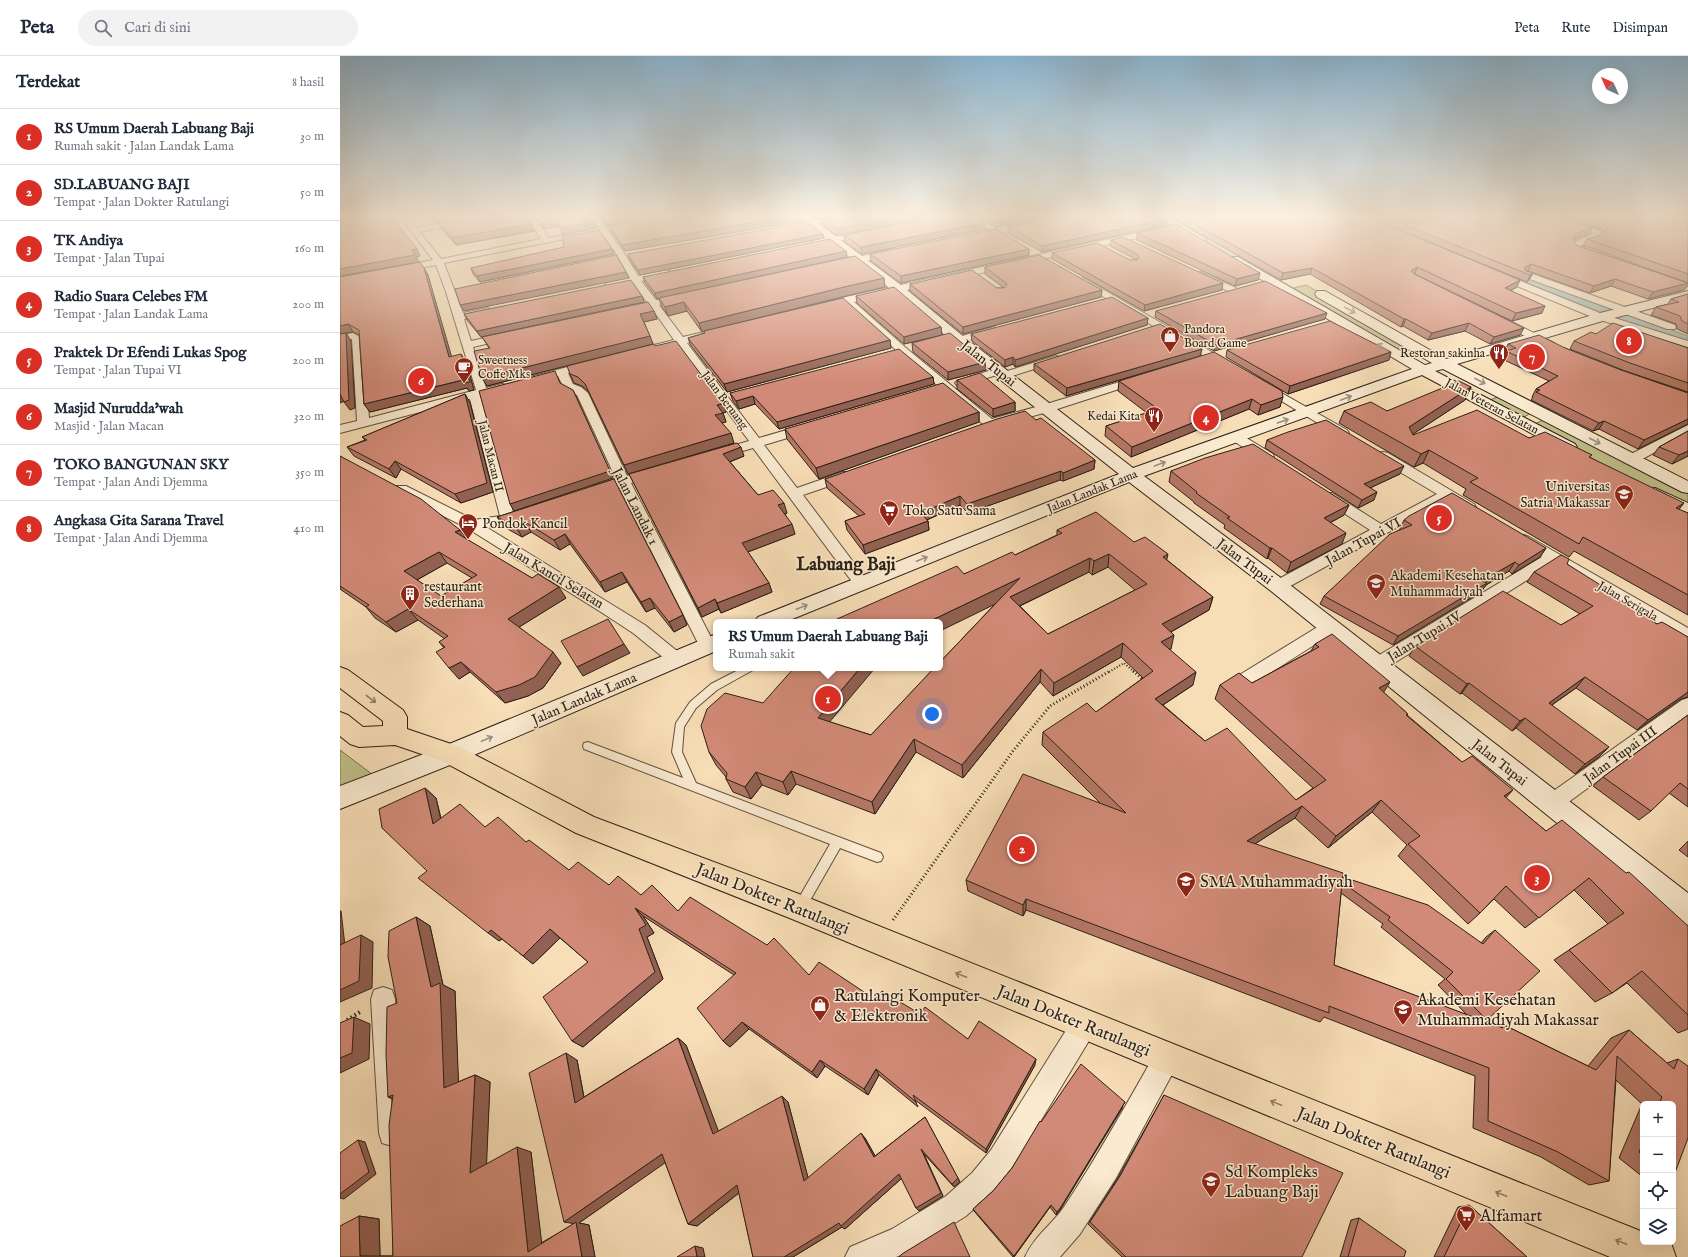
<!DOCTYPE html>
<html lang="id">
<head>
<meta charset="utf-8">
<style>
  :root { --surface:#fff; --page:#f2f2f3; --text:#1f2937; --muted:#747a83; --line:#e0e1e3; --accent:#d93025 }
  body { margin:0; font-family:"IM FELL English",serif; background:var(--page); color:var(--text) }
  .controls { position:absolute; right:12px; bottom:12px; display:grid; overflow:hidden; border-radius:6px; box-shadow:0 4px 16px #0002 }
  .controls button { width:36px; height:36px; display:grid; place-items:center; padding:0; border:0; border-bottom:1px solid var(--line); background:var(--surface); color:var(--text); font:20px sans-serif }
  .compass { position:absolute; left:1252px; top:12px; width:36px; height:36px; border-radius:50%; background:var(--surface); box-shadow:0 4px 16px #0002; rotate:315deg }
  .you { position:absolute; left:592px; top:658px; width:14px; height:14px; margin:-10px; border:3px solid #fff; border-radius:50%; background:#1a73e8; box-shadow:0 0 0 6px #1a73e833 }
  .badge { display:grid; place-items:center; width:26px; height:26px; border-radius:50%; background:var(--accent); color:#fff; font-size:13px; font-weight:700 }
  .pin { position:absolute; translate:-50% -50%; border:2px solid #fff; box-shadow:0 1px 4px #0006 }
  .popup { position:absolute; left:373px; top:563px; width:230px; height:52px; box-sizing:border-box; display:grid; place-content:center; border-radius:6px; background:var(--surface); filter:drop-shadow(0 1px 3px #0005); font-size:13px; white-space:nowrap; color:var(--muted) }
  .popup b { font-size:15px; color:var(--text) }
  .popup::after { content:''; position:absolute; left:50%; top:100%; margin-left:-8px; border:8px solid transparent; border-top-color:var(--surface) }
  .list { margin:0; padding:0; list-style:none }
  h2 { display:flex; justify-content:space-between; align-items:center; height:52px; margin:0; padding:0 16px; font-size:17px }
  h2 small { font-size:13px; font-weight:400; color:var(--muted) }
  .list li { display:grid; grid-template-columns:26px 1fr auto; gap:12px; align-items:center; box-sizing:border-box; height:56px; padding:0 16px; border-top:1px solid var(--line) }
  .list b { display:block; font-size:15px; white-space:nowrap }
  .list p { margin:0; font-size:13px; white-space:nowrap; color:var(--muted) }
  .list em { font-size:13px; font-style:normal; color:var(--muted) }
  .icon { flex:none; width:22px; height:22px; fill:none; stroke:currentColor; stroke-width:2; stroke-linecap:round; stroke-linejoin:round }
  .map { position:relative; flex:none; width:1348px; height:1201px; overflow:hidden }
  header { display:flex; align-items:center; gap:24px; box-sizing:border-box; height:56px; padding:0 20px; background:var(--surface); border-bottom:1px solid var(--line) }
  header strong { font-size:19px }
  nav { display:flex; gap:22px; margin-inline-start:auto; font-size:14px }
  .search { width:280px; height:36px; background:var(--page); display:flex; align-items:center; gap:10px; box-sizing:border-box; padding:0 14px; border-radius:22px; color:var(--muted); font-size:15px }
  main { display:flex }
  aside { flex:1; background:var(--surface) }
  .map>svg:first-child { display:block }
  .green { fill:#c2c08a; stroke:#777050 }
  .water { fill:#9fbbb5; stroke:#717d75 }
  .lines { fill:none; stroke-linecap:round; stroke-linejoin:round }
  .lane-casing { stroke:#5f503e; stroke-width:2 }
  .street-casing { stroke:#5f503e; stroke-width:2 }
  .secondary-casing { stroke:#2c2116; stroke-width:2 }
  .primary-casing { stroke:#2c2116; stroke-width:2 }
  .path-far2 { stroke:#2c2116; stroke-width:2; stroke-dasharray:1 2; stroke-linecap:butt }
  .path-far1 { stroke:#2c2116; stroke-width:3; stroke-dasharray:1 2.5; stroke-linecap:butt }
  .path { stroke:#2c2116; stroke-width:4; stroke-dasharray:1.5 3; stroke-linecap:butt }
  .lane { fill:#faead0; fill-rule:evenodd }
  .street { fill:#faead0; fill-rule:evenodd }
  .secondary { fill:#faead0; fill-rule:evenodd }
  .primary { fill:#f8deb7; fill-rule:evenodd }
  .wall { fill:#b47766; stroke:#2c2116; fill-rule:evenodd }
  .shaded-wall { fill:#926153; stroke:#2c2116 }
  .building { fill:#d18a77; stroke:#2c2116; fill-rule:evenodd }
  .oneway { stroke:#9d907c }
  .oneway2 { stroke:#928066 }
  .labels { text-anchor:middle; stroke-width:3; stroke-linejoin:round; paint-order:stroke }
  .far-poi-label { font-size:12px; fill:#2c2116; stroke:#faead0; text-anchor:start }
  .far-street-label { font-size:12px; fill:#2c2116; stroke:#faead0 }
  .street-label { font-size:14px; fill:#2c2116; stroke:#faead0 }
  .poi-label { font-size:14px; fill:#2c2116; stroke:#faead0; text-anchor:start }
  .near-poi-label { font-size:17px; fill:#2c2116; stroke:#faead0; text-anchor:start }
  .near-street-label { font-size:17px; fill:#2c2116; stroke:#faead0 }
  .district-label { font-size:18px; font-weight:bold; fill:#2c2116; stroke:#faead0 }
</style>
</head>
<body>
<header>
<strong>Peta</strong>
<div class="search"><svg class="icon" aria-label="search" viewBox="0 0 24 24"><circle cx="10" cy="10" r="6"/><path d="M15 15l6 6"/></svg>Cari di sini</div>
<nav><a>Peta</a><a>Rute</a><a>Disimpan</a></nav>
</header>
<main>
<aside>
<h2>Terdekat<small>8 hasil</small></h2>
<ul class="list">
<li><span class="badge">1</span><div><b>RS Umum Daerah Labuang Baji</b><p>Rumah sakit · Jalan Landak Lama</p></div><em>30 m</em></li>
<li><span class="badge">2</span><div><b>SD.LABUANG BAJI</b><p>Tempat · Jalan Dokter Ratulangi</p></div><em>50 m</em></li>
<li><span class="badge">3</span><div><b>TK Andiya</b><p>Tempat · Jalan Tupai</p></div><em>160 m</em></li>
<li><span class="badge">4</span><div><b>Radio Suara Celebes FM</b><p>Tempat · Jalan Landak Lama</p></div><em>200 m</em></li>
<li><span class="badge">5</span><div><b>Praktek Dr Efendi Lukas Spog</b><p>Tempat · Jalan Tupai VI</p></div><em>200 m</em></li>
<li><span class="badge">6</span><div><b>Masjid Nurudda'wah</b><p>Masjid · Jalan Macan</p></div><em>320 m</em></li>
<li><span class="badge">7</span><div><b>TOKO BANGUNAN SKY</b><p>Tempat · Jalan Andi Djemma</p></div><em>350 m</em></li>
<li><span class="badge">8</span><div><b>Angkasa Gita Sarana Travel</b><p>Tempat · Jalan Andi Djemma</p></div><em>410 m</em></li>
</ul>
</aside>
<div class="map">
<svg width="1348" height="1201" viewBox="0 0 1348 1201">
  <rect width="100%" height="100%" fill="#f8deb7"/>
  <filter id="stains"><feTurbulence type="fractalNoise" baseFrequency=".005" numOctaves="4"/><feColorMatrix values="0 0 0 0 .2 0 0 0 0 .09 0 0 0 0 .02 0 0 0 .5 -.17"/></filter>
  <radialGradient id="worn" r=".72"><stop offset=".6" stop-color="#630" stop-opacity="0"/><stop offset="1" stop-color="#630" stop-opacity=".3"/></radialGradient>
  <path class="green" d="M870,174L923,205L903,208L850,177Z
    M966,229L1071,288L1050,295L946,234Z
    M1165,338L1196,354L1179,364L1145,346Z
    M1210,361L1348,432V454L1190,370Z
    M0,694L45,728L0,744Z"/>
  <path class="water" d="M1034,159L1194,223L1348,280V286L1257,257L1103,194Z"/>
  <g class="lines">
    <g class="lane-casing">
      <path id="lane" d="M402,612H415L413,614L377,634L356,652L344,671L342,696L356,727L541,797L543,801L541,805L537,806L500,792L464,855L460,857L456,855L454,851L456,847L490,788L244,693L243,690L244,687L248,686L343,722L332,696L336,667L350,646L371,628Z"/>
    </g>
    <g class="street-casing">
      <path id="street" d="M59,159H67L77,172L145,159H158L154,161L80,176L101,203L201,183L185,159H193L209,182L245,175L249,177L245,179L104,207L123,257L148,252L153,255L151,257L124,263L131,285L167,277L172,280L171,282L133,291L146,332L162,328L166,329L168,331L166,333L141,340L173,456L182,454L187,455L189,458C183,467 156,469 146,471L305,569L342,599L345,603L342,607L336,609L330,607L293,577L264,558L127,472L56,436L54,433L56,430H66L134,464L160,460L130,343L0,377V369L17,365L12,283L0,285V279L13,277L22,282L29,362L136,334L106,236L96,209L61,216L57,213L61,210L93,204Z
        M249,159H257L286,200L298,220L326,214L329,215L330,217L329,219L301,225L316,244L343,238L346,239L348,241L346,243L319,249L343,281L372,274L376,275L377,277L376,279L347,287L419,382L467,368L471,369L473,372L471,375L424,389L457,432L503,416H513L515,419L513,422L463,439L529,527L526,531L521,532L516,531L413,392L379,402L374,401L373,398L374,395L409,385L338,289L314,295L310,294L309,292L310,290L334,284L311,251L286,257L283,256L281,254L283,252L307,246L293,227L270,232L265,229L267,227L290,222L278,200Z
        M501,159H515L511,161L453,172L449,170L453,168Z
        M624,159H633L677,184L673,186H670Z
        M1088,159H1097L1101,160L1102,164L1098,166L1073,171V167L1093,163Z
        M1228,165H1234L1261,175L1262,180L1261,182L1240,190L1255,196L1256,198L1255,200H1249L1233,194L1231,189L1232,187L1254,178L1228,169Z
        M820,172L824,174L823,176L514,246L566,292L652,363L703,349L796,321H804L806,323L804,325L711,355L653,371L644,369L558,296L505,248L483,253L478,250L480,248L506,241Z
        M528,174H531V178L475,190L471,187L475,184Z
        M554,193L558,196L557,198L504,210L500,207L501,205Z
        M861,216L896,232L898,234L896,236H890L858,221L856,219L858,217Z
        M1158,216L1265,259L1348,285V291L1257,263L1155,221L1153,219Z
        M1187,216L1335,269L1336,271L1335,273H1327L1184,221L1182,219Z
        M743,222L891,307L892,309L887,312L883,311L740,227L738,225Z
        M1162,261L1214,287L1215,289L1210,292L1206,291L1158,266L1157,264L1158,262Z
        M654,271L659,274L658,276L619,287L614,284L615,282Z
        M716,300L720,301L721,303L720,305L669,321H661L660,318L621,330L617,329L615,327L617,325L655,313H663L664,316Z
        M250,305L255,308L254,310L228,317L233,328L241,331L248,337L287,420L314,412L319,413L321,416L319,419L291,427L375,589L373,593L367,595L361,593L279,431L255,438L250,437L248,434L250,431L276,423L237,339L224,332L218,320L194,326L188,323L190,321Z
        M924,327L1007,374L1009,377L1007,380H999L920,332L918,330L920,328Z
        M1348,369V378L1297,406H1287L1286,403L1287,400Z
        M896,377L900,378L933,398L934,401L933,404H923L892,384L890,381L892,378Z
        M1043,396L1048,397L1134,448L1136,451L1134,454C1124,457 1115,449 1107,444L943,534L938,535L933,534L930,530L933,526L1030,474L982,443L980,440L982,437H992L1041,468L1097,438L1038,403L1037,400L1038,397Z
        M1184,479L1189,481L1348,572V586L1342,584L1213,508L1043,614L1037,615L1031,614L1028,609L1031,604L1202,501L1179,487L1177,484L1179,481Z
        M990,565L996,567L998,571L996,575L913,628L907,630L901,628L898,623L901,618L984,567Z
        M1348,642V659L1219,753L1212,756L1205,753L1202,747L1205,741L1342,644Z
        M43,931L52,934L55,943L65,1077L62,1087L52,1090L42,1087L39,1077L31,943L34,934Z
        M744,957L753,960L756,969L753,978L671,1114L652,1137L626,1160L572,1194L556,1201H505L510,1191L552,1173L606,1140L632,1117L651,1094L735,960Z
        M827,989L836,993L840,1002L836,1011L776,1122L740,1178L720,1201H685C694,1180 714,1167 726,1148C759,1098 788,1045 818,993Z"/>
    </g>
    <g class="secondary-casing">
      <path id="secondary" d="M456,159H467L561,229L624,281L793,412L1072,313L890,205L888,203L890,201H898L1085,309L1092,307L977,241L975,238L977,235H985L1106,303L1256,258L1348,235V243L1266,264L1117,308L1348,425V437L1342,436L1103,313L1095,315L1235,388L1237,391L1235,394L1229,396L1223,394L1082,319L804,420L945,525L1348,837V869L1338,865L931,535L789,426L445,566H414L418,561L779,418L614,287L553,235Z
        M814,159H826L866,183L865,185H857Z
        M1315,432L1348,447V459L1342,458L1309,441L1306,437L1309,433Z
        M376,578V595L120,705L0,753V730L102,691Z"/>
    </g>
    <g class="primary-casing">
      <path id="primary" d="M0,611L8,614L63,654L67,661V673L120,691L254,761L459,838L1303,1176V1186H1327L1331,1187L1336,1201H1270L452,863L236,777L102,705L55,689L19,691L10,688L0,680V656L8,659L23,671L43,670V665L0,632Z"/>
    </g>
    <path class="path-far2" d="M769,616L784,607L794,616"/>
    <path class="path-far1" d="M793,615L805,625
      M553,864L673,695L710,650L770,615"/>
    <path class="path" d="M7,964L20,956"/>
    <use href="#lane" class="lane"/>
    <use href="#street" class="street"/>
    <use href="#secondary" class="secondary"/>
    <use href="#primary" class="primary"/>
  </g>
  <path class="wall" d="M88,159H184L194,175L116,189L102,173L98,167L126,161L96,167Z
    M194,159H249L256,172L223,179L220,170L204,173Z
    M258,159H331L267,170Z
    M332,159H459L461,165L285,195L272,177L269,170Z
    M468,159H495L474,162Z
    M497,159V180L482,168L480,161Z
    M635,159H722L657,171Z
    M827,159H1092L1090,162L1066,167L1069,168L1099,163L1103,160H1102L1100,159H1154L1162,163H1164L1155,159H1348V227L1243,189L1247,183L1261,179L1263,177L1261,174L1251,169L1233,163H1227L1253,171L1249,178L1233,184L1236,189L1348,227V229L1344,234L1308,243L1271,230L1250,237L1188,215H1187L1193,217L1189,224L1187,226L1077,181L1177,231L1171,234L1202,257L1172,265L1075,218H1074L1180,279L1150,288L1125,275L1088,284L1063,270L1061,271L970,218L941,224Z
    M827,163L826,169L702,196L668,177V170Z
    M645,173L522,198L505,186L504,179Z
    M797,177L920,217L918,224L895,230L797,184Z
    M483,178L484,182L300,219L289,203L288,198Z
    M771,184L882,234L804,255L712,203V197L790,204H797L770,190Z
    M689,193V199L561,227L531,205L530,198Z
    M506,195L507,201L410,223L544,222L545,231L506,240L362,276L347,255L328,260L322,251L319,243H317L305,227L303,221Z
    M274,198L140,226L133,218L131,212Z
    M645,211L762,234L761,241L623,278L570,235V228L664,232L645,218Z
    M84,212L88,219L111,301L126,306L134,334L129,335L127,332L30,356L24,348L19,279L13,276L0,278V221Z
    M1348,238V278L1337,273L1336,268L1311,259L1316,251L1328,248L1331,243Z
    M302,240L304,246L141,281L127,264L124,258Z
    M516,240L601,271L602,279L564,288L517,247Z
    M314,255L317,263L304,266L313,288L147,330L149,292L142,281Z
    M816,255L985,263L874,295L815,261Z
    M808,262L807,269L675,311L673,308L665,311L632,285L631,278Z
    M364,275L550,284L551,292L387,336L351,290L348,282L365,277Z
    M1256,278L1348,292V336L1285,315L1230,293L1234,285Z
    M572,287L646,314L608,324L573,296Z
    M1168,288L1225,292L1281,314L1348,337V368L1298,393L1259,373L1253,375L1191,344L1193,341H1192L1196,333L1209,325L1162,303L1165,296H1164Z
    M315,290L386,356L383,357L386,366L382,367L394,387L288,418L249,336L242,330L234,327L230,318Z
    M862,293L860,300L726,340L694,315V308Z
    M887,294L1049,304L948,338L886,301Z
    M593,321L594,328L439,373L415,348L399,353L393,345L390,337Z
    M617,324L675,346V355L653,361L617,333Z
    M779,325L942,335L940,351L918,359L909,353L791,401L765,380L766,370L807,357L778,335Z
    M1131,331L1125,344L1073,378V379L1189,382L1251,402L1339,454L1348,457V559L1234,495L1229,501L1123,439L1126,433L1083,407L1074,411L999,367L1004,355H1047Z
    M125,338L130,347L153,436L121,447L61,413L56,422L14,400L7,391L25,384L22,381Z
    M639,356V366L479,423L447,383L445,373Z
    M696,364L755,404L754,413L723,425L720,424L628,457L620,449L587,464L588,465L589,474L525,498L507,474L505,465L519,460L487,432L485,423Z
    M1348,375V400L1332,408L1313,399L1319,391Z
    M927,384L1060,418L1030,432L1034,444L1018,452L925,392Z
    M0,400L127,484L226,542L179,571L221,607L203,632L188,640L165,647L130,616L119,623L104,592L99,586L105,583L78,564L56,576L35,562L26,551L0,533ZM107,507L132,522L101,540L77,524Z
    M404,400L390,406L418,439L447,457L445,458L455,478L408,496L429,527L432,536L381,557L379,553L362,561L289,418Z
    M831,415L1009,449L1004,459L990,467L1002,488L947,517L928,502L927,503L884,472L885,469L854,447V446L829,426Z
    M274,423L347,569L334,576L315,552L306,556L287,526L265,536L230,488L220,494L191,476L182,481L164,471L157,461Z
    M1064,464L1206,492L1200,501L1172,518L1169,515L1146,529L1141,536L1053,589L980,548L984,540L1060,473Z
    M717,474L794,486L827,504L873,541L869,554L831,576V593L829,594L853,629L823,649L865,685L956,744L973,732L875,643L880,629L912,627L971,595L975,588L1043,636L1068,658L1067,659L1122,706L1166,742L1206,775L1348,870V973L1338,977L1287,927L1272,937L1255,946L1214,904L1268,868L1234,834L1185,872L1154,843L1140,857L1128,868L1058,800L1067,789L1032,756L988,792L955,762L915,788L1003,821L1141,887L1146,881L1155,874L1147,964L1145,965L1159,971L1162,968L1248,1010L1271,982L1289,974L1327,1007L1338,1003L1333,1048H1303V1121L1279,1102L1302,1048L1276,1024L1269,1125L1249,1129L1201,1101L1133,1072L1135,1020L984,961L980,966L686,854L683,860L628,835L626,824L761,748L702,689L703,676L756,656L803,622L781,601L713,640L700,626L623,722L576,696L535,758L456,728L448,739L422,729L411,743L393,736L386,723V721L376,709L369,696L490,666L531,679L656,547L624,518L675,499L717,479ZM768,511L795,534L708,578L680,550L749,516L752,519ZM1001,837L1043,868L1041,871L1105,923L1098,929L1127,959L994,909Z
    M1227,508L1260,533L1317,568L1348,581V641L1341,643L1297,674L1236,632L1212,649L1259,701L1235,718L1176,672L1172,675L1122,637L1120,638L1069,600L1075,590L1221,569L1240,558L1187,526L1194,516Z
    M1348,659V751L1329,737L1311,755L1299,764L1253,730L1263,721Z
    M85,732L96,742L101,762L145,771L186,786L229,814L269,829L301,839L338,855L469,919L536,944L580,958L628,983L695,1009L646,1097L575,1044L578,1051L539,1019L528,1039L485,1010L477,1022L409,973L390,991L383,985L394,919L303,860L314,877L307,881L323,923L243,991L232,985L248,906L220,882L193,908L162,883L159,885L87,815Z
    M1348,785V801L1339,794Z
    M76,861L90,870L103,929L115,935L118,1026L135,1019L150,1026L146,1108L191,1096L201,1187L234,1168L237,1004L244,1041L338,982L346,989L378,1075L448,1046L468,1122L525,1082L535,1100L585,1061L620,1126L614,1131L584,1098L603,1140L579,1155L576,1152L562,1122L505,1173L502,1171L453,1201H413L399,1137L357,1170L348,1168L325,1106L239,1167L249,1169L255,1201H0L19,1160L39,1163L40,1200H53L52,1043L48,1041L57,947Z
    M824,1039L962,1201H782L748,1168L777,1123Z
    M783,1051L720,1154L716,1159L710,1151L674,1201H673L634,1155L633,1153L653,1135L672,1112L701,1066Z
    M1129,1149L1187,1201H1094L1118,1151Z
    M1019,1162L1064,1201H1000L1011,1164Z"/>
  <path class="shaded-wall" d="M103,159H139L96,167L92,160Z
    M294,159H331L267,170L264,164Z
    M456,159H459L461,165L285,195L282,189Z
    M473,159H495L474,162Z
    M570,159H603L497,180L496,173Z
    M690,159H722L657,171V165Z
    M1078,159H1092L1090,162L1062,167L1065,161Z
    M827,163L826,169L702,196V190Z
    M218,164L221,170L204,173L201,167Z
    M254,165L256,172L223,179L220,172Z
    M644,167L645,173L522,198L521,191Z
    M191,168L194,175L116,189L112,182Z
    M1253,171L1249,178L1232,184L1235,178Z
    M483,178L484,182L300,219L298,214Z
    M77,193L80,200L76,201L79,206L0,220V213Z
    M272,193L274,198L140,226L137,220Z
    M689,193V199L561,227V220Z
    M506,195L507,201L317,243L315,237Z
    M1191,208L1188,215L1185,216L1184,212Z
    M1077,211L1075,218L1068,222L1071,215Z
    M84,212L88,219L114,309L109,301Z
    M972,212L970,218L941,224L943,217Z
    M286,216L289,222L124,255L120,249Z
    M920,217L918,224L895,230L897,223Z
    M1193,217L1189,224L1187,226L1190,219Z
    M544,222L545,231L506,240L362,276L359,267L504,231Z
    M1275,223L1271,230L1250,237L1254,230Z
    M1180,224L1177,231L1162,239L1165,232Z
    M883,227L882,234L804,255L805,249Z
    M1348,227V229L1344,234L1308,243L1313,236Z
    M762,234L761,241L623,278V271Z
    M302,240L304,246L141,281L137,275Z
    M344,246L347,255L328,260L325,251Z
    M1205,250L1202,257L1172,265L1176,257Z
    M314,255L317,263L303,266L300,258Z
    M987,257L985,263L874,295L876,289Z
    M808,262L807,269L675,311V304Z
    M1064,263H1066L1063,270L1061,271Z
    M1129,267L1125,275L1088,284L1092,277Z
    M8,268L13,276L0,278V270Z
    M601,271L602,279L564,288V281Z
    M1184,272L1180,279L1150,288L1154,281Z
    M6,277L11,285L15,352L10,354L4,346Z
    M310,280L313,288L147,330L142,322Z
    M550,284L551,292L387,336L384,328Z
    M862,293L860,300L726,340L727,332Z
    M1051,296L1049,304L948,338L950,330Z
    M121,298L126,306L134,334L129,335L127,332L30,356L24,348L123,324Z
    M673,301V308L665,311V304Z
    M645,306L646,314L608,324V316Z
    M593,321L594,328L439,373L437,366Z
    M1131,331L1125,344L1064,384L1069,371Z
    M233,334L273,422L174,455L170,448Z
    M0,338L5,345L0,347Z
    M125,338L130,347L153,436L121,447L115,438Z
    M413,340L415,348L399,353L396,345Z
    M943,341L940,351L918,359L921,349Z
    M912,343L909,353L791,401L792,391Z
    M675,346V355L653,361V353Z
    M383,348L386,356L383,357L386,366L378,368L375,359L377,349Z
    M639,356V366L479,423L476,412Z
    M1348,363V368L1298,393L1304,384Z
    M1264,365L1259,373L1253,375L1259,367Z
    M391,377L394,387L288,418L284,409Z
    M401,391L404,400L386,407L383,398Z
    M1089,394L1083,407L1074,411L1081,398Z
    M1348,395V400L1332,408L1339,399Z
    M755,404L754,413L723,425V417Z
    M55,405L61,413L56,422L49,413Z
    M1064,410L1060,418L1021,436L1024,428Z
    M721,415L720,424L628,457L627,448Z
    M1037,436L1034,444L1018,452L1022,444Z
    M620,440V449L582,466L581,457Z
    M444,447L447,457L441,459L438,449Z
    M1344,447L1334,460L1336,452Z
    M1009,449L1004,459L980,472L984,462Z
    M588,465L589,474L525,498L523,489Z
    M185,466L191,476L182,481L176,471Z
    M452,468L455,478L405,497L402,487Z
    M120,474L128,484L115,476Z
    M1006,477L1002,488L947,517L951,506Z
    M225,478L230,488L220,494L214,484Z
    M930,492H932L928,502L927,503Z
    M1206,492L1200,501L1172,518L1179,509Z
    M99,496L107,507L73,526L64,515Z
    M769,498L768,511L752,519L754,505Z
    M828,498L825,512L823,501Z
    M750,502L749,516L671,554L670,541Z
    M1175,506L1169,515L1146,529L1141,536L1053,589L1058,580L1142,525Z
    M282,516L287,526L265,536L260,526Z
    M680,522V536L600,575V566H588Z
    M429,527L432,536L381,557L377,547Z
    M219,531L226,542L176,573L168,563Z
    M873,541L869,554L820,582L822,568Z
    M310,542L315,552L306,556L301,546Z
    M375,543L379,553L362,561L358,552Z
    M68,553L78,564L56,576L46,566Z
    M343,559L347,569L334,576L329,566Z
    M834,579L831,593L818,600L821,586Z
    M783,587L781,601L713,640L714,627Z
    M284,588L290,597L243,620L237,611Z
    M213,596L221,607L203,632L188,640L165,647L156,636Z
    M121,606L130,616L119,623L109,612Z
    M520,612H535L482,675L478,662Z
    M701,613L700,626L623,722L622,709Z
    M856,616L853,629L812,656L815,643Z
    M1245,621L1236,632L1200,657L1209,647Z
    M1050,626L1042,639L1039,632Z
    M1129,627L1122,637L1120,638L1127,628Z
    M1348,636V641L1341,643L1297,674L1308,664Z
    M1185,662L1176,672L1172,675L1180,665Z
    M574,683L576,696L535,758L532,746Z
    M1269,691L1259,701L1235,718L1245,708Z
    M451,715L456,728L448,739L443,726Z
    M416,716L422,729L411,743L405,731Z
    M85,732L96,742L104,778L93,768Z
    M1173,734L1161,747L1164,740Z
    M1041,744L1032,756L988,792L996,780Z
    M962,750L955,762L901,797L907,785Z
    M686,843V854L683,860V849Z
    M295,852L303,860L314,877L307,881L323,923L243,991L232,985L299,873Z
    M0,855H1L6,899L0,896Z
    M76,861L90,870L103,929L115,935L119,1038L104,1032L91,931Z
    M210,873L220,882L193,908L183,900Z
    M151,874L163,882L159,885L148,877Z
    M21,879L33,886L32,932L0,946V934Z
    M14,961L30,968L29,1003L0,1017V1002Z
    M402,966L409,973L390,991L383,985Z
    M338,982L346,989L381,1082L373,1078Z
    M226,997L237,1004L246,1053L235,1047Z
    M696,1003L695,1009L646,1097V1093Z
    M480,1004L485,1010L477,1022L472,1016Z
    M536,1013L539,1019L528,1039L524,1033Z
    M135,1019L150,1026L146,1121L130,1117Z
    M53,1039L65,1047L48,1041Z
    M442,1040L448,1046L470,1129L464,1125Z
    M785,1046L720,1154L716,1159L717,1156Z
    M521,1077L525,1082L538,1105L534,1101Z
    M18,1084L25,1086L36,1118L4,1143L0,1142V1138Z
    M177,1091L191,1096L203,1198L188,1196Z
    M581,1093L603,1140L579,1155L576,1152Z
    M322,1098L332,1102L239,1167L249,1169L255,1201H242L236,1168L224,1166Z
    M559,1118L562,1122L505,1173L502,1171L453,1201H444Z
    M618,1122L620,1126L614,1131L612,1128Z
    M397,1129L405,1132L357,1170L348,1168Z
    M711,1149L710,1151L674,1201V1200Z
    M19,1160L39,1163L40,1201L20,1200Z
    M355,1190L363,1192L365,1201H357Z"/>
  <path class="building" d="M0,159H50L77,193L72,194L75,199L0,213Z
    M91,159H103L92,160Z
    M139,159H184L191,168L112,182L98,167Z
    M196,159H249L254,165L220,172L218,164L201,167Z
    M261,159H294L264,164Z
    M332,159H457L282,189L269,170Z
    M497,159H570L496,173L480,161Z
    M605,159H629L644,167L521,191L504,179Z
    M646,159H690L657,165Z
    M725,159H820L827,163L702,190L668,170Z
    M839,159H1023L1180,224L1165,232L1205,250L1176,257L1077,211L1071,215L1074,218L1184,272L1154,281L1129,267L1092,277L1066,263H1064L972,212L943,217Z
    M1040,159H1078L1065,161L1063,165L1069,168L1099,163L1105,159H1154L1162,163H1167L1171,160V159H1226L1227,163L1253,171L1235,178L1233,183L1236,189L1348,227L1313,236L1275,223L1254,230L1191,208L1184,212L1186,215L1193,217L1190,219Z
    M1241,159H1348V218L1247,183L1261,179L1268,172L1264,168L1254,163Z
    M467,166L483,178L298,214L288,198Z
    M836,168L920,217L897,223L797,177Z
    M655,173L689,193L561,220L530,198Z
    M259,174L272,193L137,220L131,212L224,191L222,181Z
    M783,181L883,227L805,249L712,197L757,187L790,204H797L799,202L797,198L771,184Z
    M490,183L506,195L315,237L303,221Z
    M276,199L286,216L120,249L115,233Z
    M699,199L762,234L623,271L570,228L632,214L657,232H664L667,228L645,211Z
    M515,200L544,222L504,231L359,267L344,246L325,251L319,242Z
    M80,206L84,212L109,301L121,298L130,326L124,327L123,324L24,348L19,274L8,268L0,270V221Z
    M291,224L302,240L137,275L124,258Z
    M925,225L987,257L876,289L816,255Z
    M554,231L601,271L564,281L516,240Z
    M1348,238V268L1342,265L1340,260L1316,251L1339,246L1331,243Z
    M772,241L808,262L675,304L673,301L665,304L631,278Z
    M503,242L550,284L384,328L348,282L365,277L364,275Z
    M308,246L314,255L300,258L310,280L142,322L134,295L150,292L142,281Z
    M990,265L1051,296L950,330L887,294Z
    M1273,267L1348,292V327L1290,307L1234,285L1251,276L1256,278Z
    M820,268L862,293L727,332L694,308Z
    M6,277L9,344L4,346L0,338V278Z
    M610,277L645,306L608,316L572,287Z
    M1199,279L1225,292L1281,314L1348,337V363L1304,384L1264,365L1259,367L1196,336L1200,334L1196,333L1218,320L1166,295L1176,292L1168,288Z
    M336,285L383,348L377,349L383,357L375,359L391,377L284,409L245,328L238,321L230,318L227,310L314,288L315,290Z
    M559,293L593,321L437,366L413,340L396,345L390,337Z
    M874,296L942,335L943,341L921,349L912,343L792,391L766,370L818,353L779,325Z
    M215,315L220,327L233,334L270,415L170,448L139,335Z
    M640,317L675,346L653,353L617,324Z
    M1119,325L1131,331L1069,371L1073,379L1137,354L1189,382L1205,376L1252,399L1249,401L1344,447L1336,452L1348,457V539L1243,481L1239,488L1130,426L1138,422L1089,394L1081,398L1004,355L1031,346L1047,355Z
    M603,327L639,356L476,412L445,373Z
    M125,338L147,427L115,438L55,405L49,413L7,391L27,384L22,381Z
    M685,355L696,364L701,362L755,404L723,417L721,415L627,448L620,440L581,457L588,465L523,489L505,465L525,458L485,423L657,363Z
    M986,364L1064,410L1024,428L1037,436L1022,444L927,384L948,376Z
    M1348,375V395L1339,399L1319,391Z
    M397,387L401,391L383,398L418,439L433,434L444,447L438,449L452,468L402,487L429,527L377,547L375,543L358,552L289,418Z
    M913,388L1009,449L984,462L1006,477L951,506L932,492H930L887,462L890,461L856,437L857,436L831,415L865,402Z
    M0,400L81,443L120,474L115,476L192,522L198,518L219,531L168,563L213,596L195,621L179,629L156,636L121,606L109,612L96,596L105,591L99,586L108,580L68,553L46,566L26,551L29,549L0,530ZM99,496L137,519L101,540L64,515Z
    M274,423L343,559L329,566L310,542L301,546L282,516L260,526L225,478L214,484L185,466L176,471L157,461Z
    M1112,437L1206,492L1179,509L1175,506L1142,525L1147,527L1058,580L984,540L1050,478L1072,469L1064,464L1069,460Z
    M756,456L794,486L805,481L828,498L823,501L873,541L822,568L834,579L821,586L856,616L815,643L865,685L887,672L956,744L986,724L880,629L899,617L912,627L979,591L975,588L992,578L1050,626L1039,632L1068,658L1066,659L1122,706L1132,700L1173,734L1164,740L1206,775L1222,764L1286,817L1289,816L1348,870V959L1302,915L1272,937L1229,894L1284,857L1249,822L1199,862L1166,830L1140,857L1068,788L1080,780L1041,744L996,780L962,750L907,785L1003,817L994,909L1163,972L1161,970L1162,968L1256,1014L1289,974L1334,1013L1338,1003L1348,1010V1082L1333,1122V1048H1319L1322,1041L1277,1000L1269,1125L1218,1096L1148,1065L1149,1012L989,950V957L686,843L683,849L626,824L683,718L786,757L703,676L747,647L756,656L813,615L783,587L714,627L701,613L622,709L574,683L532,746L451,715L443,726L416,716L405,731L386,723L387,717L369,696L361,670L367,653L385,637L423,647L454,612H520L478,662L531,679L594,612H600V606L680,522L588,566H495L497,563L617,510L624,518L672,496L675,499L722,477L717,474ZM769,498L807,528L708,578L670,541L750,502L754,505Z
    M1221,499L1229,503L1227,508L1262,530L1259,532L1317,568L1322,566L1348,581V636L1308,664L1245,621L1209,647L1269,691L1245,708L1185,662L1180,665L1129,627L1127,628L1075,590L1163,535L1221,569L1253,550L1194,516Z
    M268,563L284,588L237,611L221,585Z
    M1348,659V733L1340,727L1311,755L1263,721Z
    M85,732L93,768L120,748L145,771L158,761L186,786L189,784L229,814L238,806L269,829L278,820L301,839L312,829L338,855L350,841L427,889L434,882L469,919L479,906L536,944L542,935L580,958L585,951L628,983L639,965L696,1003L646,1093L573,1039L576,1046L536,1013L524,1033L480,1004L472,1016L402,966L383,985L357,952L396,917L295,852L306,869L299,873L315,916L232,985L203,941L248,906L210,873L183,900L151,874L148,877L78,822L87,815L42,772L39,753Z
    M1003,821L1088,849L1143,888L1155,874L1200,915L1147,964L1106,923L1113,916L1048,864L1050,861L1002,826Z
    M76,861L91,931L100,927L104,1032L135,1019L130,1117L177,1091L188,1196L236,1166L242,1201H0V1170L19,1160L20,1200H53L49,1069L53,1039L48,1041L46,999L47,951L57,947L48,901L49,875Z
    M21,879L19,925L0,934V889Z
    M14,961L12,997L0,1002V967Z
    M338,982L373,1078L442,1040L464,1125L521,1077L534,1101L585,1061L618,1122L612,1128L581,1093L601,1137L576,1152L559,1118L501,1170L499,1167L444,1201H413L397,1129L348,1168L322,1098L224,1166L189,1017L226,997L235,1047Z
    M741,1008L785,1046L721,1151L717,1156L711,1149L674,1200L633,1153L653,1135L672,1112L700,1065L701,1066Z
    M824,1039L1003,1117L962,1201H786L750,1166L780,1120Z
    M18,1084L29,1116L0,1138V1097Z
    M1303,1087V1099L1299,1096Z
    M1129,1149L1187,1201H1104Z
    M1019,1162L1066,1195L1064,1201H1008Z
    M614,1166L630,1201H559L562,1198Z
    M355,1190L357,1201H337Z"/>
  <defs><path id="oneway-shaft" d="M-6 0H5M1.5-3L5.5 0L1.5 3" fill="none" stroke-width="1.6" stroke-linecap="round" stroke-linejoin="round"/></defs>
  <g class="oneway">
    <use href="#oneway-shaft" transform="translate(1010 254) rotate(29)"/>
    <use href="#oneway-shaft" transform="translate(1042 291) rotate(-151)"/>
    <use href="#oneway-shaft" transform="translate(1140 325) rotate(27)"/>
    <use href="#oneway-shaft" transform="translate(1006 342) rotate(-21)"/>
    <use href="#oneway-shaft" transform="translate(943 365) rotate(-19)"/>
    <use href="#oneway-shaft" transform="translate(1255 385) rotate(27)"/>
    <use href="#oneway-shaft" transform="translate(820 408) rotate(-20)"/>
    <use href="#oneway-shaft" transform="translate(582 503) rotate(-22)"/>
    <use href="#oneway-shaft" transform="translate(462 551) rotate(-22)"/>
    <use href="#oneway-shaft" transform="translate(147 683) rotate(-23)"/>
  </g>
  <g class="oneway2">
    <use href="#oneway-shaft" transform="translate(31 643) rotate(37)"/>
    <use href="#oneway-shaft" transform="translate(621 919) rotate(-158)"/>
    <use href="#oneway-shaft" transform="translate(936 1047) rotate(-158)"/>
    <use href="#oneway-shaft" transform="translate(1161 1138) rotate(-158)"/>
    <use href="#oneway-shaft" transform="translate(1281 1186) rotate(-158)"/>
  </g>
  <linearGradient id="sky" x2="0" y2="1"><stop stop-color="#8bb7d4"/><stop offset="0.49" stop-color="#fcf0df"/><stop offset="1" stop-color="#fcf0df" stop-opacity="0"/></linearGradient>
  <rect width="1348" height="327" fill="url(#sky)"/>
  <defs>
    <g id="shop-pin" transform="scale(1)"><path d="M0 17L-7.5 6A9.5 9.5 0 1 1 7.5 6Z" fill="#8f2418" stroke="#faead0"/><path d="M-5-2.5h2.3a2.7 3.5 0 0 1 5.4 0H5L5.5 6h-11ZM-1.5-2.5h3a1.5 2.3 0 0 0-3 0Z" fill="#fff"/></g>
    <g id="restaurant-pin" transform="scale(1)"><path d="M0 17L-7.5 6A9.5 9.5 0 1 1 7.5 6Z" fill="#8f2418" stroke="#faead0"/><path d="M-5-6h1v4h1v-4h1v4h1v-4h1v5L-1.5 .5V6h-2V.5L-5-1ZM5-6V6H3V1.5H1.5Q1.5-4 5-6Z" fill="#fff"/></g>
    <g id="cafe-pin" transform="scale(1)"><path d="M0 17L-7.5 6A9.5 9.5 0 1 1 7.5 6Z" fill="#8f2418" stroke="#faead0"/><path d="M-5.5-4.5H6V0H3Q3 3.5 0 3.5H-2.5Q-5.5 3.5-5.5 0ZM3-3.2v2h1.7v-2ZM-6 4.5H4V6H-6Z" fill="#fff"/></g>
    <g id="university-pin" transform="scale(1)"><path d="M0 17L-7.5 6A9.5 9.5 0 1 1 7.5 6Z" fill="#8f2418" stroke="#faead0"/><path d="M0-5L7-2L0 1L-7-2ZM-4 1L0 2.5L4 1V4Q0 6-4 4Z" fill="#fff"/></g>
    <g id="supermarket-pin" transform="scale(1)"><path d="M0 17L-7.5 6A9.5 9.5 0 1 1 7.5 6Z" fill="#8f2418" stroke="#faead0"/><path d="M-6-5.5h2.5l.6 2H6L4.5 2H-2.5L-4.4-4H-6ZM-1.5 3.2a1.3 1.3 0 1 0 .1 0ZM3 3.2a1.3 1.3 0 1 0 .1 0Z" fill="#fff"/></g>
    <g id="hotel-pin" transform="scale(1)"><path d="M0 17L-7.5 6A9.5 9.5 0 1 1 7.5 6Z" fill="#8f2418" stroke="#faead0"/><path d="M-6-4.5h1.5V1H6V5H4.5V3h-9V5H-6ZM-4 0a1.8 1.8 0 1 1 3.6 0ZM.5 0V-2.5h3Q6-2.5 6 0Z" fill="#fff"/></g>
    <g id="building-pin" transform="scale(1)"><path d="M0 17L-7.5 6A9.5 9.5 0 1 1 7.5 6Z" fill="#8f2418" stroke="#faead0"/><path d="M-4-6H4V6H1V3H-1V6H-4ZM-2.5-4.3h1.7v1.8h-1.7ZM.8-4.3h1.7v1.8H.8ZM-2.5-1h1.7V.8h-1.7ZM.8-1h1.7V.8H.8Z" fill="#fff"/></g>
    <g id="school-pin" transform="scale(1)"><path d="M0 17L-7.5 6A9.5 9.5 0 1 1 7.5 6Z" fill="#8f2418" stroke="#faead0"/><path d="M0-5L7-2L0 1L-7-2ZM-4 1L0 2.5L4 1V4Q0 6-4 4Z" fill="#fff"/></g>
  </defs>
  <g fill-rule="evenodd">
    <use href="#shop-pin" x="830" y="280"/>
    <use href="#restaurant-pin" x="1159" y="297"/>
    <use href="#cafe-pin" x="124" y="311"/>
    <use href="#restaurant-pin" x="814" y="360"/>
    <use href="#university-pin" x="1284" y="438"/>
    <use href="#supermarket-pin" x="549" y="454"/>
    <use href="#hotel-pin" x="128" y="467"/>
    <use href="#university-pin" x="1036" y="527"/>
    <use href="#building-pin" x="70" y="538"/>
    <use href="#school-pin" x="846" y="825"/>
    <use href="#shop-pin" x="480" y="949"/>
    <use href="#university-pin" x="1063" y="953"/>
    <use href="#school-pin" x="871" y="1125"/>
    <use href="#supermarket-pin" x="1126" y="1159"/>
  </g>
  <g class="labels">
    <g class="far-poi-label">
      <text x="844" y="277">Pandora<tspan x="844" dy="14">Board Game</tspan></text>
      <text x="1145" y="301" text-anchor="end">Restoran sakinha</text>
      <text x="138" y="308">Sweetness<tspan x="138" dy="14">Coffe Mks</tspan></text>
      <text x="800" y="364" text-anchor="end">Kedai Kita</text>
    </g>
    <g class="far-street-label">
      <text transform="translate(385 344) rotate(53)" y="4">Jalan Beruang</text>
      <text transform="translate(1152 350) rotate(28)" y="4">Jalan Veteran Selatan</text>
      <text transform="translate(151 400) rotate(76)" y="4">Jalan Macan II</text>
      <text transform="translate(752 435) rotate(-22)" y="4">Jalan Landak Lama</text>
      <text transform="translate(1288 545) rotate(30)" y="4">Jalan Serigala</text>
    </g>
    <g class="street-label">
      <text transform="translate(649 307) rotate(38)" y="5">Jalan Tupai</text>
      <text transform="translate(296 450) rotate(63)" y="5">Jalan Landak 1</text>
      <text transform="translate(1023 485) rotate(-29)" y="5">Jalan Tupai VI</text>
      <text transform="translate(905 505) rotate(37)" y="5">Jalan Tupai</text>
      <text transform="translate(214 519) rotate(31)" y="5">Jalan Kancil Selatan</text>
      <text transform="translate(1084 580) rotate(-31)" y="5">Jalan Tupai IV</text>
      <text transform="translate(244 642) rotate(-23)" y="5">Jalan Landak Lama</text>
      <text transform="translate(1280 698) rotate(-36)" y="5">Jalan Tupai III</text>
      <text transform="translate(1160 706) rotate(38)" y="5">Jalan Tupai</text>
    </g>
    <g class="poi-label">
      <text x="1270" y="435" text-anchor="end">Universitas<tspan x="1270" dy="16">Satria Makassar</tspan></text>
      <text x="563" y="459">Toko Satu Sama</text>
      <text x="142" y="472">Pondok Kancil</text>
      <text x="1050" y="524">Akademi Kesehatan<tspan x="1050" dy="16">Muhammadiyah</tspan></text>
      <text x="84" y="535">restaurant<tspan x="84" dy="16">Sederhana</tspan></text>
    </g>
    <g class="near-poi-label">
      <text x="860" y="831">SMA Muhammadiyah</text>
      <text x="494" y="945">Ratulangi Komputer<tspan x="494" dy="20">&amp; Elektronik</tspan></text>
      <text x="1077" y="949">Akademi Kesehatan<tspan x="1077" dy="20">Muhammadiyah Makassar</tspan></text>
      <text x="885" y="1121">Sd Kompleks<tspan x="885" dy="20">Labuang Baji</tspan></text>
      <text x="1140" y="1165">Alfamart</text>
    </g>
    <g class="near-street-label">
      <text transform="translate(433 842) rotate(22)" y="6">Jalan Dokter Ratulangi</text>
      <text transform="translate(734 964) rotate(22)" y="6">Jalan Dokter Ratulangi</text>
      <text transform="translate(1034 1086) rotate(22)" y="6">Jalan Dokter Ratulangi</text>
    </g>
    <g class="district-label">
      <text x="506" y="514">Labuang Baji</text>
    </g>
  </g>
  <rect width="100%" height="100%" filter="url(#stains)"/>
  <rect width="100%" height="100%" fill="url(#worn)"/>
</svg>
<div class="controls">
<button>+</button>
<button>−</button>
<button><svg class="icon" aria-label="locate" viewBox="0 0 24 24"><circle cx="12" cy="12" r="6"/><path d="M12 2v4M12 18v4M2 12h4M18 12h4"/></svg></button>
<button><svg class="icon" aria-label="layers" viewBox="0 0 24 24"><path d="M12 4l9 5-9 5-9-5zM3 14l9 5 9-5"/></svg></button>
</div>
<svg class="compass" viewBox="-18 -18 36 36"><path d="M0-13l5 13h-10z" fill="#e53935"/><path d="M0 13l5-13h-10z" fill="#747a83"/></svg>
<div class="you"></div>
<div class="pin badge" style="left:488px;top:643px">1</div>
<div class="popup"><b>RS Umum Daerah Labuang Baji</b>Rumah sakit</div>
<div class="pin badge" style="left:682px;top:793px">2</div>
<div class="pin badge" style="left:1197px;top:822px">3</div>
<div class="pin badge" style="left:866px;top:362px">4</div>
<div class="pin badge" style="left:1099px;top:462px">5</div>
<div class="pin badge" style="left:81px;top:325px">6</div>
<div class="pin badge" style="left:1192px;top:301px">7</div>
<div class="pin badge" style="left:1289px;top:285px">8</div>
</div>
</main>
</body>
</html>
